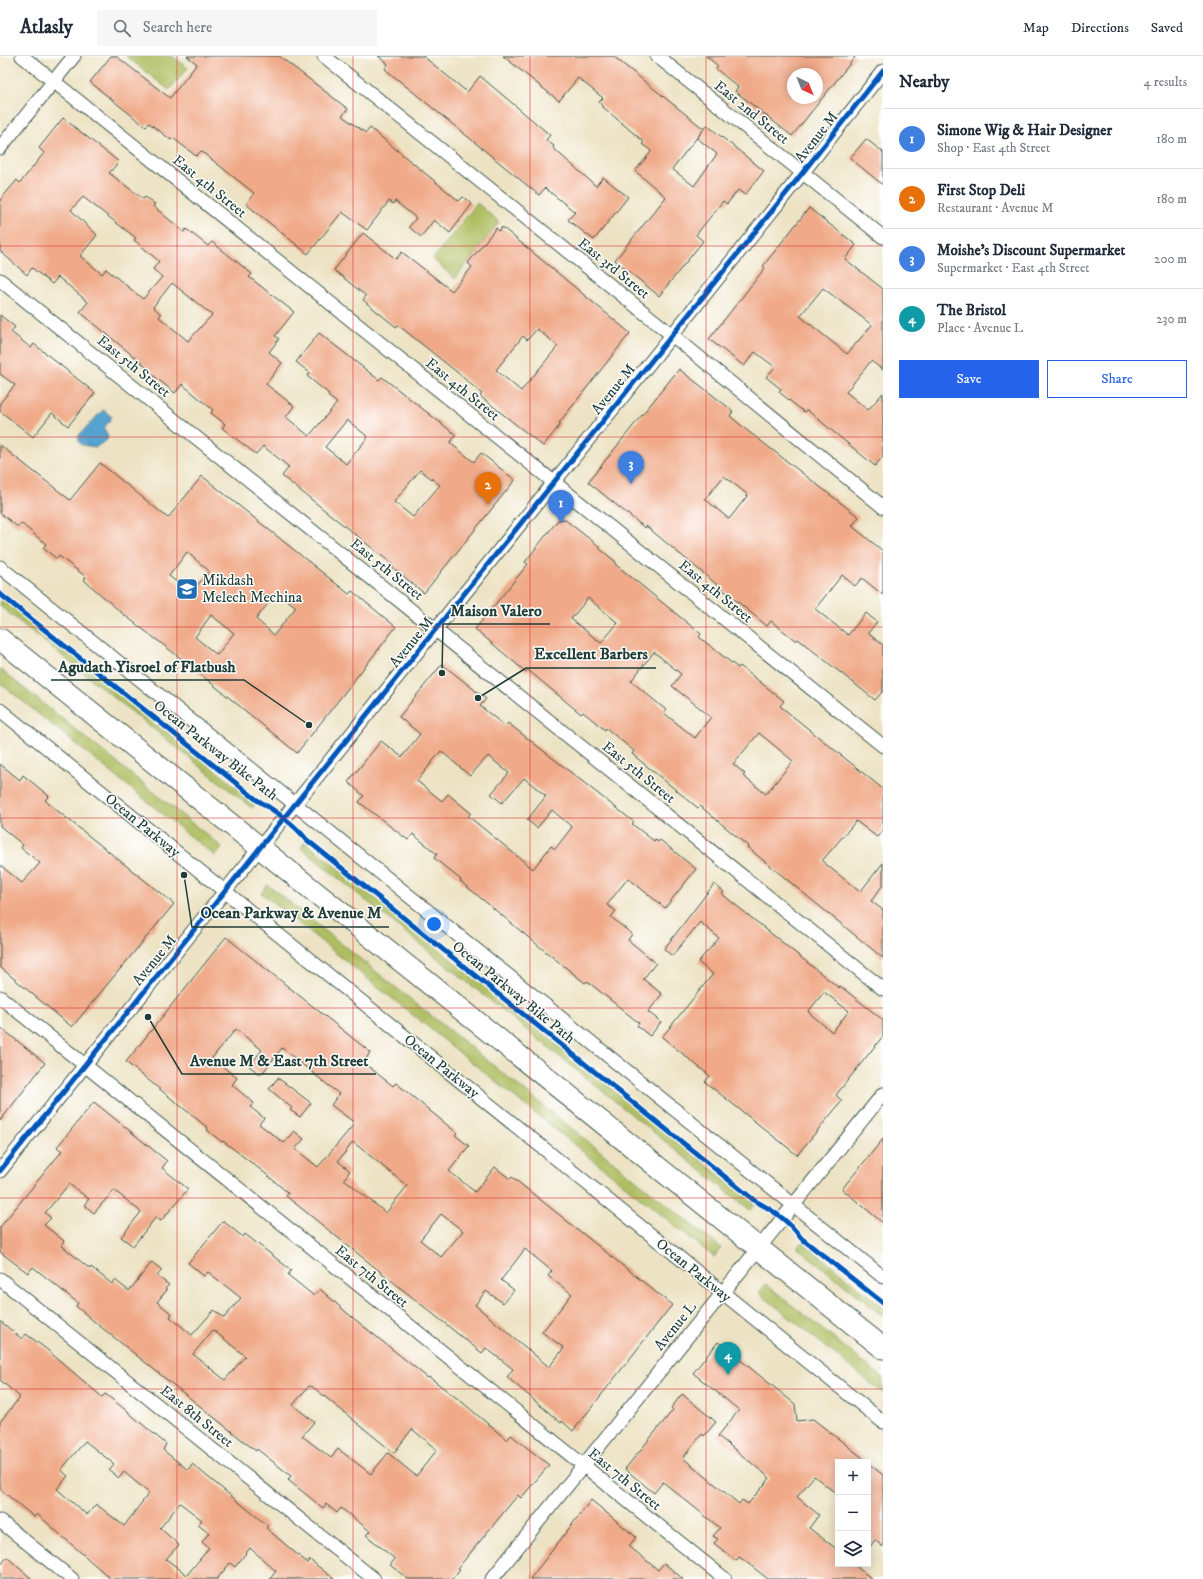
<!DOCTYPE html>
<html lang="en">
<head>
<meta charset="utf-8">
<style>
  :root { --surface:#fff; --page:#f6f6f7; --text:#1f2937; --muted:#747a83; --line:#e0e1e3; --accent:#2563eb }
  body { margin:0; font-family:"IM FELL DW Pica",serif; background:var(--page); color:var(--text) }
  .controls { position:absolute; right:12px; bottom:12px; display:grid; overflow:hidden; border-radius:0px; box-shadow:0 2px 10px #0003 }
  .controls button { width:36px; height:36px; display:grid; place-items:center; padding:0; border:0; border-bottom:1px solid var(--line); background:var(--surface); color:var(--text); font:20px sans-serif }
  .compass { position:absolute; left:787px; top:12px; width:36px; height:36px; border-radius:50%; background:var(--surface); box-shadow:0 2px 10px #0003; rotate:137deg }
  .you { position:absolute; left:434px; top:868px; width:14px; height:14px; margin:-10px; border:3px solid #fff; border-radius:50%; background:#1a73e8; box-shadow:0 0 0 6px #1a73e833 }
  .badge { display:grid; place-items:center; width:26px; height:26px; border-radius:50%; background:var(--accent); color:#fff; font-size:13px; font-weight:700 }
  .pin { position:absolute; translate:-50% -33px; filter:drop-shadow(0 1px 2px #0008) }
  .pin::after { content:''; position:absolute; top:21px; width:14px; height:12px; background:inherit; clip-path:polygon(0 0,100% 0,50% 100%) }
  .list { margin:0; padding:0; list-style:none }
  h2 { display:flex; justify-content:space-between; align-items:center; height:52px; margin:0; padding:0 16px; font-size:17px }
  h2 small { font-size:13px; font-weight:400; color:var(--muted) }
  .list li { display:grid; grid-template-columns:26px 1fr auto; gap:12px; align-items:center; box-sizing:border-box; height:60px; padding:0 16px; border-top:1px solid var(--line) }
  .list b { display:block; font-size:15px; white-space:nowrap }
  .list p { margin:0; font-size:13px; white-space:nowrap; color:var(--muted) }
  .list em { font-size:13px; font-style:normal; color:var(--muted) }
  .actions { display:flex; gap:8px; padding:12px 16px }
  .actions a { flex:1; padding:9px 0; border:1px solid var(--accent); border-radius:0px; text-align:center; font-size:14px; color:var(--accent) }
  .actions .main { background:var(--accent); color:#fff }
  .icon { flex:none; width:22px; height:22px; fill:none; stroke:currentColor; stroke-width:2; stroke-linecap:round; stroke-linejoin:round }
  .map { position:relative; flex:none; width:883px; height:1523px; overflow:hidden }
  header { display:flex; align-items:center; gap:24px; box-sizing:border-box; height:56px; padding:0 20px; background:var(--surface); border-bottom:1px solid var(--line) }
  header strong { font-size:19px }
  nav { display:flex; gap:22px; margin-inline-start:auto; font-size:14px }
  .search { width:280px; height:36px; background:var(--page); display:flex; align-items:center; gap:10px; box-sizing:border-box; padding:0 14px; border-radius:0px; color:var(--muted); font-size:15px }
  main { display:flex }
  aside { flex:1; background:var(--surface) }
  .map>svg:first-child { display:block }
  .green { fill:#aebe60; stroke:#667e4a }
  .water { fill:#57a3d0; stroke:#3b7082 }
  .building { fill:#f0aa89; fill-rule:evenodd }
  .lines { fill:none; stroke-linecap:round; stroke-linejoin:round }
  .street-casing { stroke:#3e564a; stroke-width:15 }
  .primary-casing { stroke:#3e564a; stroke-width:23 }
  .street { stroke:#fff; stroke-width:13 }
  .primary { stroke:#fff; stroke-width:21 }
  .cycleway-casing { stroke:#fff; stroke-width:8 }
  .cycleway { stroke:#0057b8; stroke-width:5 }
  .grid { fill:none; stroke:#d62828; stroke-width:1; stroke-opacity:0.55 }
  .labels { text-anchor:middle; stroke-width:3; stroke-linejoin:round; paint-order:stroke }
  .street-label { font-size:15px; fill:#1f3d34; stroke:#fff }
  .poi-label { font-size:15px; fill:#1f3d34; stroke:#fff; text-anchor:start }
  .leader { fill:none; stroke:#1f3d34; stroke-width:1.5 }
  .callout-dot { fill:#1f3d34; stroke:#fff; stroke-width:1.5 }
  .callout-label { font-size:16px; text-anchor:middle; font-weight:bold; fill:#1f3d34; stroke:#fff; stroke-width:3; stroke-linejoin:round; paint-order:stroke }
</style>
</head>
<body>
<header>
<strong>Atlasly</strong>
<div class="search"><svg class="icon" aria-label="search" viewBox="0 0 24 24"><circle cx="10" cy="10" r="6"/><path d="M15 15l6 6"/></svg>Search here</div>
<nav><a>Map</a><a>Directions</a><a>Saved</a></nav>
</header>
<main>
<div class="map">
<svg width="883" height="1523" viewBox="0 0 883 1523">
  <rect width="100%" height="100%" fill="#fff"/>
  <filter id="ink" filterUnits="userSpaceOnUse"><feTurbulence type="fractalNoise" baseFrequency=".025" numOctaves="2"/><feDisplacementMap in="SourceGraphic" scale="8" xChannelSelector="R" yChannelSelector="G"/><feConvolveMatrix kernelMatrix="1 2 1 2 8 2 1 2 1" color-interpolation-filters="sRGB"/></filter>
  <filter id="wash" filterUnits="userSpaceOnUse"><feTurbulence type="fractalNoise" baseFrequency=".012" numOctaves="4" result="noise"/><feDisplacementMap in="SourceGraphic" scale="16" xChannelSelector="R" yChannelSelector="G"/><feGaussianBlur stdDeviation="0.9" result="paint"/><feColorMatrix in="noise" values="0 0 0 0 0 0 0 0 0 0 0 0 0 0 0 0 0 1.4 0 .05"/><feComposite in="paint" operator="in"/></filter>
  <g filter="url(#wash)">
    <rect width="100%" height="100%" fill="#ede3c4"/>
    <path class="green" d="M126,0H172L188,12L169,34Z
      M477,147L499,166L455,223L433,203Z
      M0,541L256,747L252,752L0,550Z
      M0,613L222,791L215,800L0,627Z
      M305,786L755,1148L750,1154L301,792Z
      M268,829L721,1192L714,1201L261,837Z
      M802,1186L883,1251V1260L797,1191Z
      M766,1228L883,1322V1337L759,1237Z"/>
    <path class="water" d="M103,354L112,361L104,372L108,380L107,384L96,391L82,389L79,386V379Z"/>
    <g id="blocks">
      <path class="building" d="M111,0H116L170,42L197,8L187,0H279L348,53L342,60L366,77L370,72L459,145L463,141L472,148L450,177L434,164L421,181L409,171L416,162L395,145L393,148L389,145L367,174L342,156L308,198L246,148L254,137L201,95L196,100L173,82L171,84L149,67L146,71L90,26Z
        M378,0H423L467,36L480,20L550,79L546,84L554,90L553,92L596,130L603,121L628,141L594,184L568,164L575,156L545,132L539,139L385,13L388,8Z
        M503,0H613L704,73L707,69L764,115L745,139L738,134L727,148L723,145L696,179L703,185L659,240L615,204L666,141L635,115L651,96L650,94L642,88L644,86L604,52L599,46L603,42L578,22L559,45ZM703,74L697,82L717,98L694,130L672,113Z
        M706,0H856L792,80L735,35L738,31L716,13L718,10ZM793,18H817V42H793Z
        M63,62L119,106L109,117L121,126L143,143L145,141L155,148L153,150L184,176L186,173L208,190L212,186L252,218L249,221L294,256L275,280L279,283L269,296L282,307L266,328L294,350L286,361L309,380L337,347L328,340L329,338L307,320L310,317L296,306L319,277L379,324L382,321L456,379L450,387L474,406L481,397L515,424L424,537L391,510L392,508L282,420L289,411L263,390L256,398L222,372L225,368L211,357L213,354L182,328L175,337L153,319L143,308L80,256L88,246L58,221L52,228L32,212L27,219L0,195V144L17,124L20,127L44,97L39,92ZM83,141L136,182L134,184L159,205L153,213L162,221L143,243L106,213L102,218L80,200L97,179L71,154ZM172,227L212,259L188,285L159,261L161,258L153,251ZM347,364L368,381L346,408L325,391ZM420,414L440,429L413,461L394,446Z
        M866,83L883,96V129L850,102Z
        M809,152L856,189L845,203L883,233V314L871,305L846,336L868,354L883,337V400L875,410L807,354L804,356L779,336L781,333L766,321L775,311L755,296L744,310L709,283L765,212L763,210ZM823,232L872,269L847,298L800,260Z
        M502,171L630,277L559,367L561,368L543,390L480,340L482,338L458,317L398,269L396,271L363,244L366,240L334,214L363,177L396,203L402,196L452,235L472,211L468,207L496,172L499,175ZM537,273L558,290L521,335L496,314L523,280L527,284Z
        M0,259L15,271L11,276L31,292L34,288L95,337L68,370L52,357L33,381L0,355V347L15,329L0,318Z
        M679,313L733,355L730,360L744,372L859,461L852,470L883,495V539L862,522L855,530L842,519L815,553L848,579L866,557L877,566L868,577L883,589V635L875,644L798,583L796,585L771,565L767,570L646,470L645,472L588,426ZM724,420L748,439L729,463L705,443Z
        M0,389L70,444L100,407L168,462L202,420L349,538L352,535L396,571L297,697L183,604L123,558L84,524L86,521L59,500L57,503L43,492L46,488L35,479L21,467L18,471L0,457ZM187,496L209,515L191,537L169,520ZM277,536L296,551L274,579L256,563ZM211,559L234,577L217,599L195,581Z
        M564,463L600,491L599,492L616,506L615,508L701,578L699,581L738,612L740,610L784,645L780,650L883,733V774L877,781L856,765L822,805L860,836L883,807V829L871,845L883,854V902L747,791L748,790L700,750L698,752L632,698L634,695L606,672L605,674L583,656L581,658L528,614L526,616L475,573L528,508L525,506L558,464ZM588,542L618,567L601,587L571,563ZM654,596L681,618L672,630L711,661L695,682L664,657L666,654L631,625ZM759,677L793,705L766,738L743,720L745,718L733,708Z
        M442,608L486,643L480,650L505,670L508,667L634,766L632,768L654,785L655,783L658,786L660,784L696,813L665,852L628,822L607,849L616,855L611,861L632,878L628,884L656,907L643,923L662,938L648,956L661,966L650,980L637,970L639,967L587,925L585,927L545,895L460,825L461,824L434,802L437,798L413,778L408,784L359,746L364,740L348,726L381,685L402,701L420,678L399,661ZM441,695L470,720L488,700L509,717L491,738L502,747L524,722L546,740L527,764L537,772L552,754L572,771L555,793L551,790L533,813L468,760L471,757L448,738L442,745L417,725Z
        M0,708L20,724L23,719L49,740L45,744L49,748L174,848L72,971L0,911V809L22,827L40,807L21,792L23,789L0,770Z
        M714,828L724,836L722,838L839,932L840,930L883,964V980L836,1039L842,1045L797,1099L705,1026L710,1020L662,981L713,918L698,906L719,882L700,866L672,900L664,893ZM824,936L849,955L832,976L808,956Z
        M226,881L370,996L364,1007L393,1030L396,1027L457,1077L455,1079L469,1090L449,1115L475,1136L495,1111L510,1123L512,1121L672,1249L573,1375L562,1365L561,1367L507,1321L513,1313L486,1292L482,1297L458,1278L286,1140L288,1137L266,1118L223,1085L222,1086L207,1074L208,1072L126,1006ZM236,973L262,994L249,1010L261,1019L282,992L339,1038L331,1049L355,1067L318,1111L295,1093L304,1083L294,1075L284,1087L259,1068L264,1062L250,1051L254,1047L232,1029L237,1022L212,1002ZM353,1086L407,1130L386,1157L344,1123L350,1115L338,1105ZM441,1158L463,1175L441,1201L420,1184ZM525,1193L552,1215L548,1220L572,1238L542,1276L564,1292L549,1311L475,1249L486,1235L503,1247L514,1234L501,1224Z
        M0,971L45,1007L0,1065Z
        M278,1022L311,1047L300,1061L290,1054L292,1052L269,1033Z
        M94,1046L167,1105L162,1112L188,1133L161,1165L156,1161L133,1190L121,1181L141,1156L114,1134L94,1157L84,1149L89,1143L69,1128L45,1157L51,1162L44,1169L64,1185L61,1189L90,1213L91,1211L112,1228L115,1224L129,1235L152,1206L162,1214L157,1220L169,1229L165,1233L167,1234L157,1246L172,1258L170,1261L192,1279L214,1254L224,1262L241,1242L208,1216L204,1220L188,1207L223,1165L243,1181L245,1178L291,1214L288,1219L314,1240L320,1233L347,1257L428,1322L429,1321L462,1346L507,1384L511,1379L549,1409L521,1442L518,1439L508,1451L458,1512L460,1513L452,1523H408L390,1509L395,1503L366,1479L370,1475L341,1452L337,1457L326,1448L323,1452L288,1424L291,1420L257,1393L256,1395L96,1267L76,1250L78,1247L33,1211L28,1217L0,1196V1171L62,1095L57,1091ZM213,1274L245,1300L225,1324L193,1298ZM309,1330L313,1331L394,1397L412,1373L437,1394L416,1420L388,1397L371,1418L338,1393L331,1402L302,1380L314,1366L293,1349Z
        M883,1083V1167L842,1133Z
        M0,1265L22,1283L26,1278L45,1292L102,1341L105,1338L117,1347L166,1388L163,1394L188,1414L192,1408L268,1470L266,1472L293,1495L308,1507L310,1504L334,1523H270L276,1515L250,1492L235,1511L230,1507L217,1523H111L37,1458L34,1461L0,1433V1366L20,1341L0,1324ZM85,1385L114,1408L109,1414L119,1422L124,1416L149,1437L124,1470L96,1448L87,1459L57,1433L68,1420L61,1414ZM180,1447L202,1464L198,1469L209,1477L202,1486L209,1492L187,1519L166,1503L179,1489L160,1472Z
        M718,1286L795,1348L797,1365L813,1363L868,1406H838V1439L814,1420L797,1441L819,1459L809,1472L838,1494V1508H853L872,1523H768L745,1505L739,1501L736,1505L714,1487L718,1483L713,1480L720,1472L663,1426L654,1437L625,1413L673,1354L671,1352L682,1338L716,1366L704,1380L702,1378L683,1402L739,1448L742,1444L748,1448L770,1422L718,1380L739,1354L693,1317Z
        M868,1407L883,1419V1491L875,1484L868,1493Z
        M591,1444L636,1481L629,1490L658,1514L664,1507L683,1523H530Z
        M7,1501L19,1512L32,1523H0V1510Z"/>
    </g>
  </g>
  <g filter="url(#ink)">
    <use href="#blocks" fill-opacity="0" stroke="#3e564a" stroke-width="1"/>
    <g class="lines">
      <g class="street-casing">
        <path id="street" d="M22,0L883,690
          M324,0L672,279L883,451
          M657,0L883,181
          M0,92L74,0
          M0,224L883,933
          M0,511L883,1221
          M0,654L883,1366
          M0,941L725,1523
          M0,1115L792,130L883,15
          M0,1223L374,1523
          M0,1465L72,1523
          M492,1523L883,1038"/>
      </g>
      <g class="primary-casing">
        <path id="primary" d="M0,583L883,1292"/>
      </g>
      <use href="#street" class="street"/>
      <use href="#primary" class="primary"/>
      <g class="cycleway-casing">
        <path id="cycleway" d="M0,538L257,744C276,755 293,767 307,784L755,1145C773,1154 790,1166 801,1182L883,1247
          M0,1115L792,130L883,15"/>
      </g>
      <use href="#cycleway" class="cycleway"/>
    </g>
  </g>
  <path class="grid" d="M177,0V1523M353,0V1523M530,0V1523M706,0V1523M0,190H883M0,381H883M0,571H883M0,762H883M0,952H883M0,1142H883M0,1333H883"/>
  <defs>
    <g id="school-square" transform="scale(1.15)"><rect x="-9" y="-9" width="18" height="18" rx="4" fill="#1f6fb2" stroke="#fff"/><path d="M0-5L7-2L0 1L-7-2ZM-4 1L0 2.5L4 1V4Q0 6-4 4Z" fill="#fff"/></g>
  </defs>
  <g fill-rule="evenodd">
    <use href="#school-square" x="187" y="533"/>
  </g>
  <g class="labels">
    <g class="street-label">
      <text transform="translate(752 56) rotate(39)" y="5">East 2nd Street</text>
      <text transform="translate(816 81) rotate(-52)" y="5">Avenue M</text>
      <text transform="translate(210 130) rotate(39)" y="5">East 4th Street</text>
      <text transform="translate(614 212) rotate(39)" y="5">East 3rd Street</text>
      <text transform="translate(134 310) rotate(39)" y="5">East 5th Street</text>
      <text transform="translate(463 333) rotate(39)" y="5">East 4th Street</text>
      <text transform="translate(613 333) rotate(-51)" y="5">Avenue M</text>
      <text transform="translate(387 513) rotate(39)" y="5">East 5th Street</text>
      <text transform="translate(716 535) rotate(39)" y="5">East 4th Street</text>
      <text transform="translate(411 586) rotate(-51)" y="5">Avenue M</text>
      <text transform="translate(216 694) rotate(38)" y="5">Ocean Parkway Bike Path</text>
      <text transform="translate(639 716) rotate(39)" y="5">East 5th Street</text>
      <text transform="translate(143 769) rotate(39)" y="5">Ocean Parkway</text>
      <text transform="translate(154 904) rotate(-51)" y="5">Avenue M</text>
      <text transform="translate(514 936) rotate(39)" y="5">Ocean Parkway Bike Path</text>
      <text transform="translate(442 1010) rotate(39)" y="5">Ocean Parkway</text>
      <text transform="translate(694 1214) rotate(39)" y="5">Ocean Parkway</text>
      <text transform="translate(372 1220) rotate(39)" y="5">East 7th Street</text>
      <text transform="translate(675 1270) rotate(-51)" y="5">Avenue L</text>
      <text transform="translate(197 1360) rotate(39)" y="5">East 8th Street</text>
      <text transform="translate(625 1423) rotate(39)" y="5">East 7th Street</text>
    </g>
    <g class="poi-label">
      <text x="202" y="529">Mikdash<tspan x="202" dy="17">Melech Mechina</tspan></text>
    </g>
  </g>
  <path class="leader" d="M442 617L443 568H550M478 642L526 612H656M309 669L244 624H51M184 819L192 871H389M148 961L182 1018H376"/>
  <g class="callout-dot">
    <circle cx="442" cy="617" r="4"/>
    <circle cx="478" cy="642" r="4"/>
    <circle cx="309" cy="669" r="4"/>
    <circle cx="184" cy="819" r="4"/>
    <circle cx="148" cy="961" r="4"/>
  </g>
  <g class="callout-label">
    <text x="496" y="560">Maison Valero</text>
    <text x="591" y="603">Excellent Barbers</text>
    <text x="147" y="616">Agudath Yisroel of Flatbush</text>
    <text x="291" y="862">Ocean Parkway &amp; Avenue M</text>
    <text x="279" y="1010">Avenue M &amp; East 7th Street</text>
  </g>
</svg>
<div class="controls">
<button>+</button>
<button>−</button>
<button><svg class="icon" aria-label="layers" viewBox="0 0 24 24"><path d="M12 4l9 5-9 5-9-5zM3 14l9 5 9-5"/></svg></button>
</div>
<svg class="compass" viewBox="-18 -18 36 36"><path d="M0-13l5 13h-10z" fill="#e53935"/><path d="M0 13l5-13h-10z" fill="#747a83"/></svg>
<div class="you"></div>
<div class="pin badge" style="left:561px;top:467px;background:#3f7fe0">1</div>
<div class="pin badge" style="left:488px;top:449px;background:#e8710a">2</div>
<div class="pin badge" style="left:631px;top:428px;background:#3f7fe0">3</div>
<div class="pin badge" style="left:728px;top:1319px;background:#0f9aa8">4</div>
</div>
<aside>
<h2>Nearby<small>4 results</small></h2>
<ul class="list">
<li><span class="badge" style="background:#3f7fe0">1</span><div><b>Simone Wig &amp; Hair Designer</b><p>Shop · East 4th Street</p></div><em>180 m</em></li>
<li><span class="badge" style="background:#e8710a">2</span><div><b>First Stop Deli</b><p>Restaurant · Avenue M</p></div><em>180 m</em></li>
<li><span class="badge" style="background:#3f7fe0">3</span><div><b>Moishe's Discount Supermarket</b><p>Supermarket · East 4th Street</p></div><em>200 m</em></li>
<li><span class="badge" style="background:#0f9aa8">4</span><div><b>The Bristol</b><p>Place · Avenue L</p></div><em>230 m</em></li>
</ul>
<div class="actions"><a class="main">Save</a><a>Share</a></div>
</aside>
</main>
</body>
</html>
